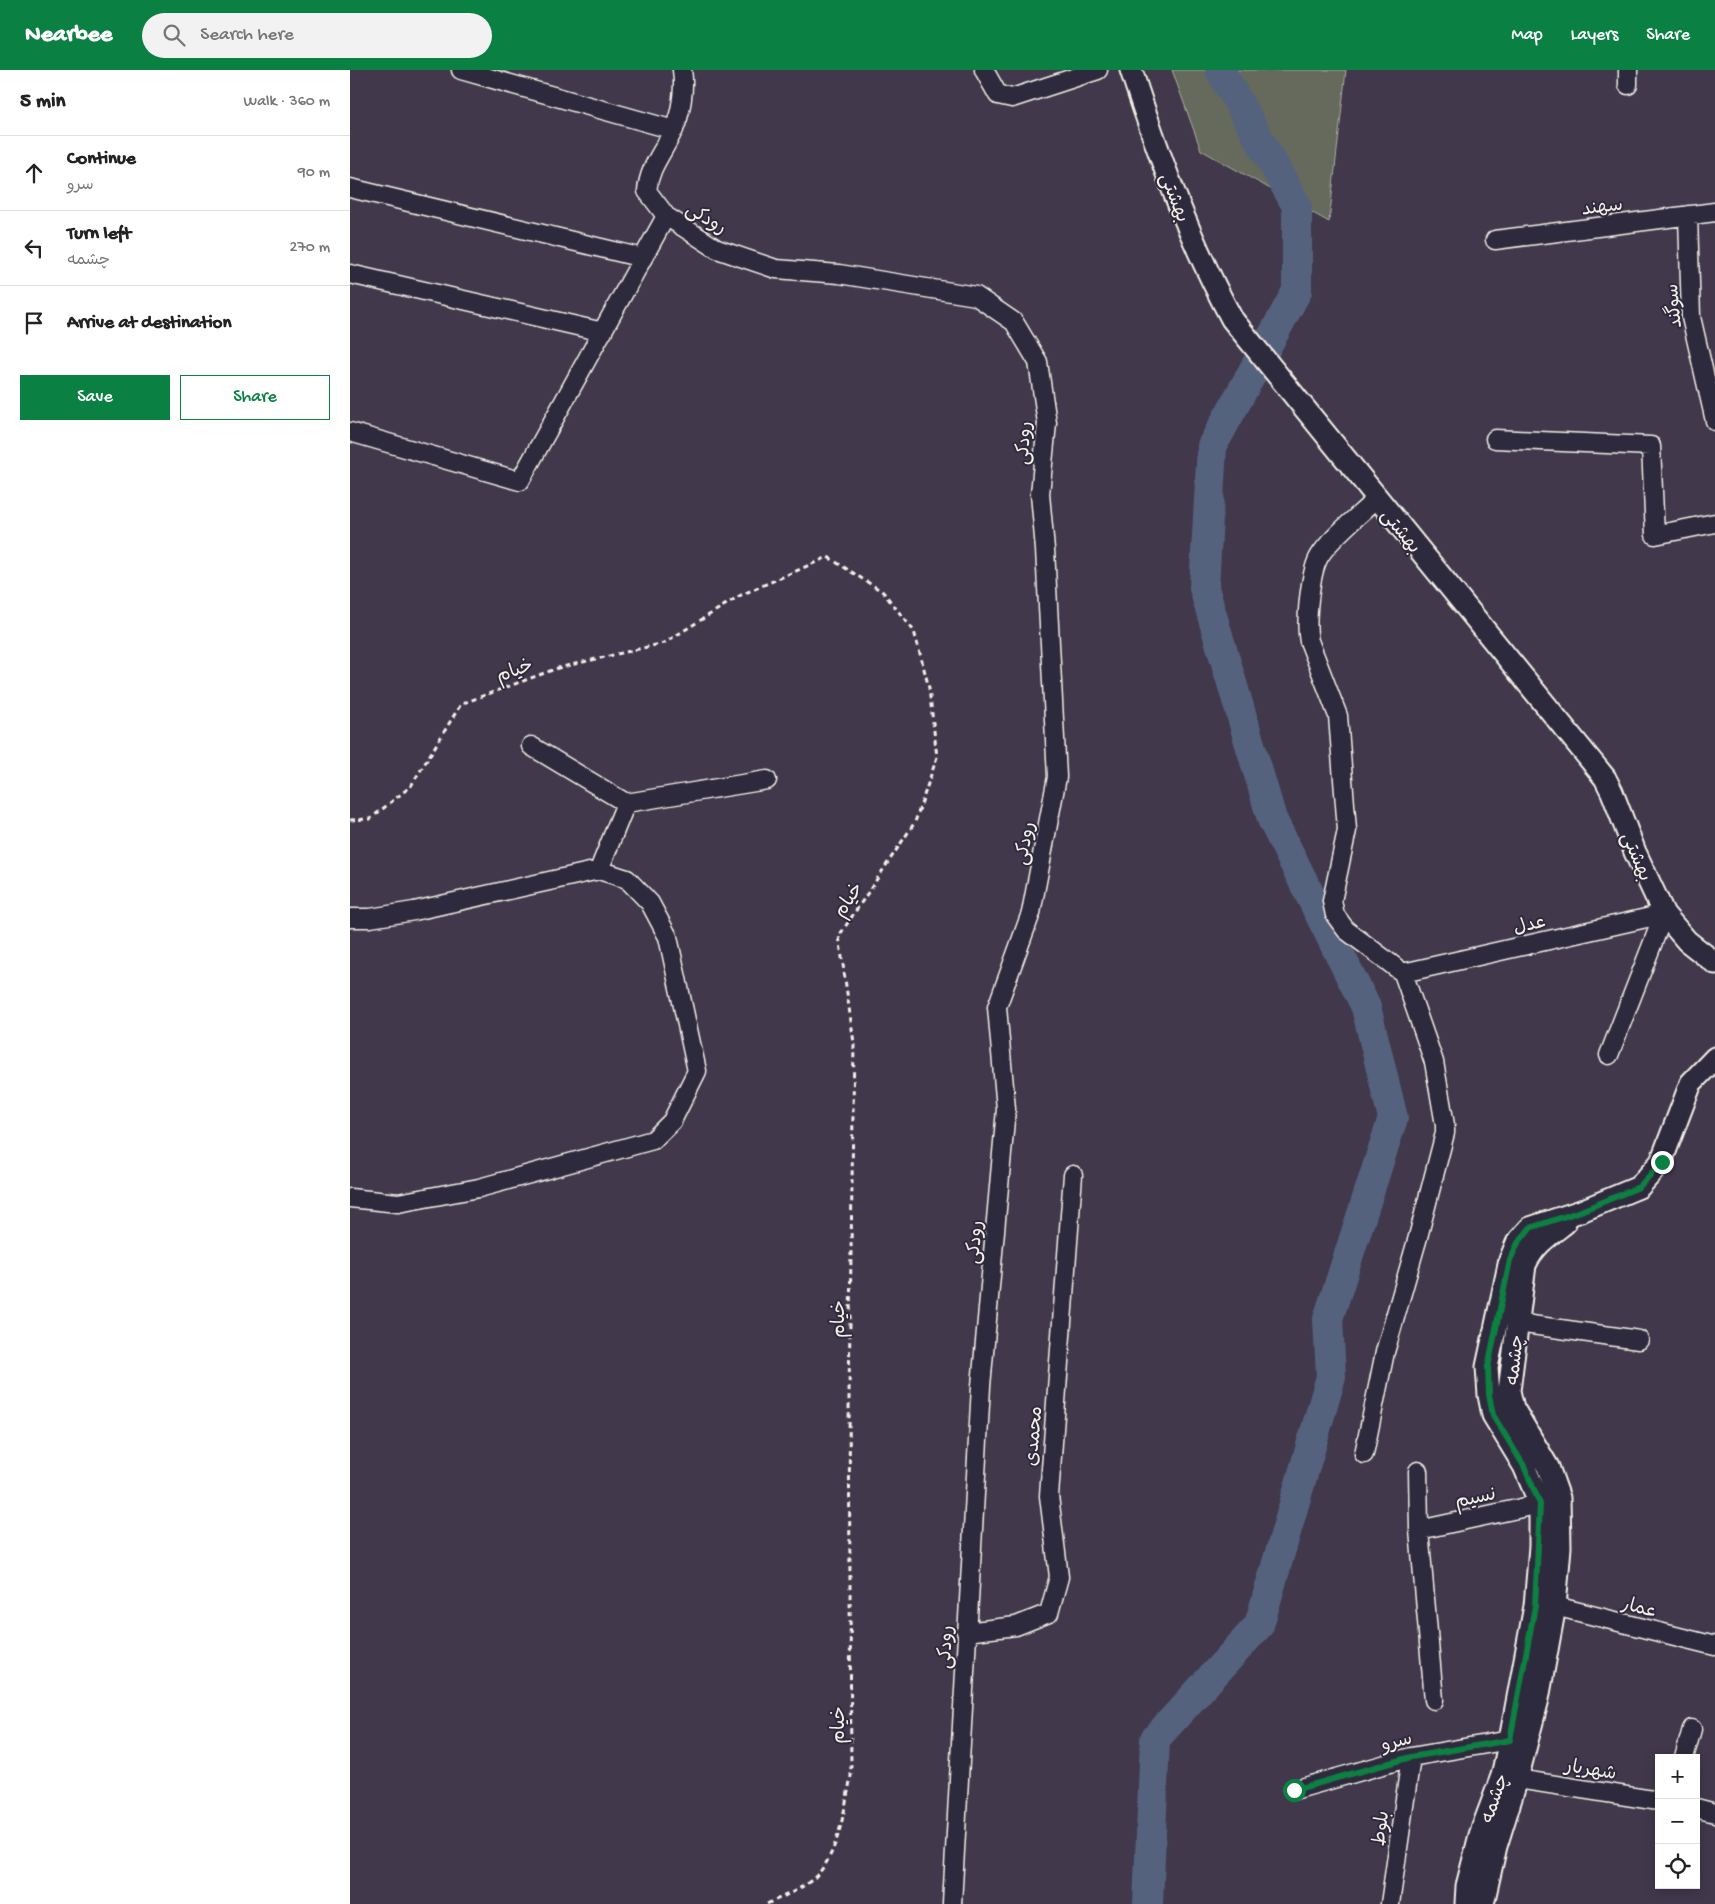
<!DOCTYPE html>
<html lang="en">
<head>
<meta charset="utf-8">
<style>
  :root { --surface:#fff; --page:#f2f2f2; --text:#222; --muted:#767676; --line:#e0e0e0; --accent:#0b8043 }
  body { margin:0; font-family:"Gochi Hand","Playpen Sans Arabic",sans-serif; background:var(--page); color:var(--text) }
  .controls { position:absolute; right:15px; bottom:15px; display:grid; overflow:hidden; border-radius:0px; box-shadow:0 2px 12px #0003 }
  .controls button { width:45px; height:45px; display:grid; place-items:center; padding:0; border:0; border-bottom:1px solid var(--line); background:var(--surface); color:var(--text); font:25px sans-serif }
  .stop { position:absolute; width:15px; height:15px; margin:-11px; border:4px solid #0b8043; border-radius:50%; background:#fff }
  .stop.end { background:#0b8043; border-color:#fff; box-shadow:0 1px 5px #0008 }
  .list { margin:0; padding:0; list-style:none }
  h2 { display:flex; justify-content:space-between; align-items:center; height:65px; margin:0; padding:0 20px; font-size:21px }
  h2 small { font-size:16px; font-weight:400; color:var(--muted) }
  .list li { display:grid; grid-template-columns:32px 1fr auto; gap:15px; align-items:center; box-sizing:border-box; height:75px; padding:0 20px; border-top:1px solid var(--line) }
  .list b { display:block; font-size:19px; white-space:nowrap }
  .list p { margin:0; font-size:16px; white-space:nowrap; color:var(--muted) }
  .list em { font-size:16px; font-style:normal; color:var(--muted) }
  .actions { display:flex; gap:10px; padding:15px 20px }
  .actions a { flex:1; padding:11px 0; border:1px solid var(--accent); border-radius:0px; text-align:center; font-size:18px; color:var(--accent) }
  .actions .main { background:var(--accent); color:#fff }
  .icon { flex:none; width:28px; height:28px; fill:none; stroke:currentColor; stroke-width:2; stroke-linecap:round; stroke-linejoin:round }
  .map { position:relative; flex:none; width:1365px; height:1834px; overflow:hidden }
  header { display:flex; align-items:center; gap:30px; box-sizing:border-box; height:70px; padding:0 25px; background:var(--accent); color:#fff }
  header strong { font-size:24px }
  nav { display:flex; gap:28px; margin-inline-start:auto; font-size:18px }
  .search { width:350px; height:45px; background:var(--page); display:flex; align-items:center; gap:12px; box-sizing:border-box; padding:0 18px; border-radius:28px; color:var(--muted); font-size:19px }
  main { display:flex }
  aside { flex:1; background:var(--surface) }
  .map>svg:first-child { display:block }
  .green { fill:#656a5c; stroke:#acaea2 }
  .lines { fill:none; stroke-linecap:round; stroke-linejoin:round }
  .river { stroke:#55627e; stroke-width:30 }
  .minor-casing { stroke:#f4f1e8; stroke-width:21 }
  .tertiary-casing { stroke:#f4f1e8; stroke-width:25 }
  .path { stroke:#f4f1e8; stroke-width:3; stroke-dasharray:5 4; stroke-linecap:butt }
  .minor { stroke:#2f2a3d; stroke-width:18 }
  .tertiary { stroke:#2f2a3d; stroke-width:21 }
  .route { stroke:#0b8043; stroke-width:6 }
  .labels { text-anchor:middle; stroke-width:4; stroke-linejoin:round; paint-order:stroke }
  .street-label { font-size:19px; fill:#f4f1e8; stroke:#2f2a3d }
</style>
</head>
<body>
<header>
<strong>Nearbee</strong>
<div class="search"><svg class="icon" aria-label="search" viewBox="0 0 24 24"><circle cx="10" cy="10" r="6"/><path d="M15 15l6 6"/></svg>Search here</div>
<nav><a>Map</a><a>Layers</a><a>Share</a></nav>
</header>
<main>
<aside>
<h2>5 min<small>Walk · 360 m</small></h2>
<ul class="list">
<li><svg class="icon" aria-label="ahead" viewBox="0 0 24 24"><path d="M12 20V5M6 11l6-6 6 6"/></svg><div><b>Continue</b><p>سرو</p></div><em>90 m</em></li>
<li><svg class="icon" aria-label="left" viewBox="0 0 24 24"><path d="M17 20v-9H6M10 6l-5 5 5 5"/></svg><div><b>Turn left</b><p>چشمه</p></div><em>270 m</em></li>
<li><svg class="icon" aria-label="arrive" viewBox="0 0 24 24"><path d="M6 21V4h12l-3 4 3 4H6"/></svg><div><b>Arrive at destination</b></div></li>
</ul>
<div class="actions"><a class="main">Save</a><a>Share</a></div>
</aside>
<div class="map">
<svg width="1365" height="1834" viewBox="0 0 1365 1834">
  <rect width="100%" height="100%" fill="#41384c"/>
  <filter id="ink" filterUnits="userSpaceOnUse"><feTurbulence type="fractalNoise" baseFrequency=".02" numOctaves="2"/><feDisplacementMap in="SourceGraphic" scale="10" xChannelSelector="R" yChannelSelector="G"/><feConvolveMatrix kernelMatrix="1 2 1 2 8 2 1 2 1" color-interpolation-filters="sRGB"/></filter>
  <g filter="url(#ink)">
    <path class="green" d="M822,0H996L979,152L851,80Z"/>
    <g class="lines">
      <path class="river" d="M798,1834L805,1669L909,1555L981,1307L978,1249L1043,1048L1016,937L922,749L854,518L862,376L947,221V136L870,0"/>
      <g class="minor-casing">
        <path id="minor" d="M111,0L324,60
          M332,0C335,18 331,45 323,61C313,83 299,97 297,121L316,146L367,179L426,199L489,204L626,226L664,252L688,292L697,353L690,424L695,479L707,707L681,843L647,937L656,1039L631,1316L602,1834
          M634,0L648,25L662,28L748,0
          M1278,0V15
          M0,118L293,188
          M1338,145L1341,247L1365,351
          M1145,170L1365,142
          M0,204L253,262
          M0,362L170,411L316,146
          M1145,369L1301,376L1305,465L1365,453
          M181,676L276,733
          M249,800L276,733L417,710
          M0,848H20L64,841L249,800L277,809L300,833L318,867L347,1001L322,1051L303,1070L129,1118L48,1133L0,1128
          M1053,903L1314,844
          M1259,985L1314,844
          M1167,1253L1289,1270
          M1014,1384L1035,1282L1068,1167L1095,1063V1055L1084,992L1053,903L996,860L985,845L982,831L997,760L988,646L959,571C955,552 960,503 969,487C980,468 1011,444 1027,428
          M1068,1401L1069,1460L1084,1630
          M1069,1460L1190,1434
          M1205,1536L1365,1576
          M616,1562L666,1556L699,1543L709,1507L699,1426L723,1105
          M1334,1688L1342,1659
          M1154,1707L1309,1731
          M944,1720L1061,1687L1160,1670
          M1346,1738L1365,1743
          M1040,1834L1061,1687"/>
      </g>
      <g class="tertiary-casing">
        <path id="tertiary" d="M781,0C809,86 839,170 882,249L1255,708L1262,722L1285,782L1314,844L1337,871L1365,893
          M1116,1834L1117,1816L1130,1765L1152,1706L1160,1670L1185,1536L1190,1476V1434L1174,1396L1143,1345L1139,1325L1137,1297L1160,1190L1167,1173L1180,1158L1231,1141L1289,1117L1311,1092L1341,1013L1365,988
          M1133,1834L1146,1776L1167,1709L1188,1629L1205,1536L1210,1477L1209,1428L1198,1397L1163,1338L1159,1321L1175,1195C1184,1175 1198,1166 1215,1153"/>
      </g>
      <path class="path" d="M0,750L20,749L61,716L111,634L208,598L314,573L391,525L478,487L533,522L564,561L579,618L587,687L565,752L489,866L504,973L499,1323L501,1706C495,1736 489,1782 467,1805C454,1819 433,1826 417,1834"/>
      <use href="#minor" class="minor"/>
      <use href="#tertiary" class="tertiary"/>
    </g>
  </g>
  <g class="lines" filter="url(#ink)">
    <path class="route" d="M944,1720L1061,1687L1160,1670L1185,1536L1190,1434L1174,1396L1143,1345L1139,1325L1138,1297L1160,1190L1168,1173L1180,1158L1231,1141L1289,1117L1312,1092"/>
  </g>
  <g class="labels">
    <g class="street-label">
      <text transform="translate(826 127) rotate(69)" y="7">بهشتی</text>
      <text transform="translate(1252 135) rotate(-7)" y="7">سهند</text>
      <text transform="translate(357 147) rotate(31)" y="7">رودکی</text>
      <text transform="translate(1322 236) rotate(-95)" y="7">سوگند</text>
      <text transform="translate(672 373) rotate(-86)" y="7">رودکی</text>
      <text transform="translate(1052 460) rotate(51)" y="7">بهشتی</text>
      <text transform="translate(164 599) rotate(-20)" y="7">خیام</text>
      <text transform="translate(673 773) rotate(-79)" y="7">رودکی</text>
      <text transform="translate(1288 786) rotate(67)" y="7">بهشتی</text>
      <text transform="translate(497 829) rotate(-56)" y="7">خیام</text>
      <text transform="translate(1179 853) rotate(-13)" y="7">عدل</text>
      <text transform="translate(623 1172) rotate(-85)" y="7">رودکی</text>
      <text transform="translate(487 1249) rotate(-89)" y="7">خیام</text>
      <text transform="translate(1163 1290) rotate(-84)" y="7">چشمه</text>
      <text transform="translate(682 1366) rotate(-85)" y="7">محمدی</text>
      <text transform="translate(1125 1426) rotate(-12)" y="7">نسیم</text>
      <text transform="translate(1290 1536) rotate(14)" y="7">عمار</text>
      <text transform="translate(594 1577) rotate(-87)" y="7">رودکی</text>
      <text transform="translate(487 1655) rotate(-90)" y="7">خیام</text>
      <text transform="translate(1046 1670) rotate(-14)" y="7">سرو</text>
      <text transform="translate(1241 1698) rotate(9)" y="7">شهریار</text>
      <text transform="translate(1143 1728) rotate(-71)" y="7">چشمه</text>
      <text transform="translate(1029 1758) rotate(-82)" y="7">بلوط</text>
    </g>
  </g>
</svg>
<div class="controls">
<button>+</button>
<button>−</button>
<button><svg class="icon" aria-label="locate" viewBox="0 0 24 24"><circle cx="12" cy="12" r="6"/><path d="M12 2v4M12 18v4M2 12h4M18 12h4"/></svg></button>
</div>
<div class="stop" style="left:944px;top:1720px"></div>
<div class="stop end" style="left:1312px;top:1092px"></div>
</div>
</main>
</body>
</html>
